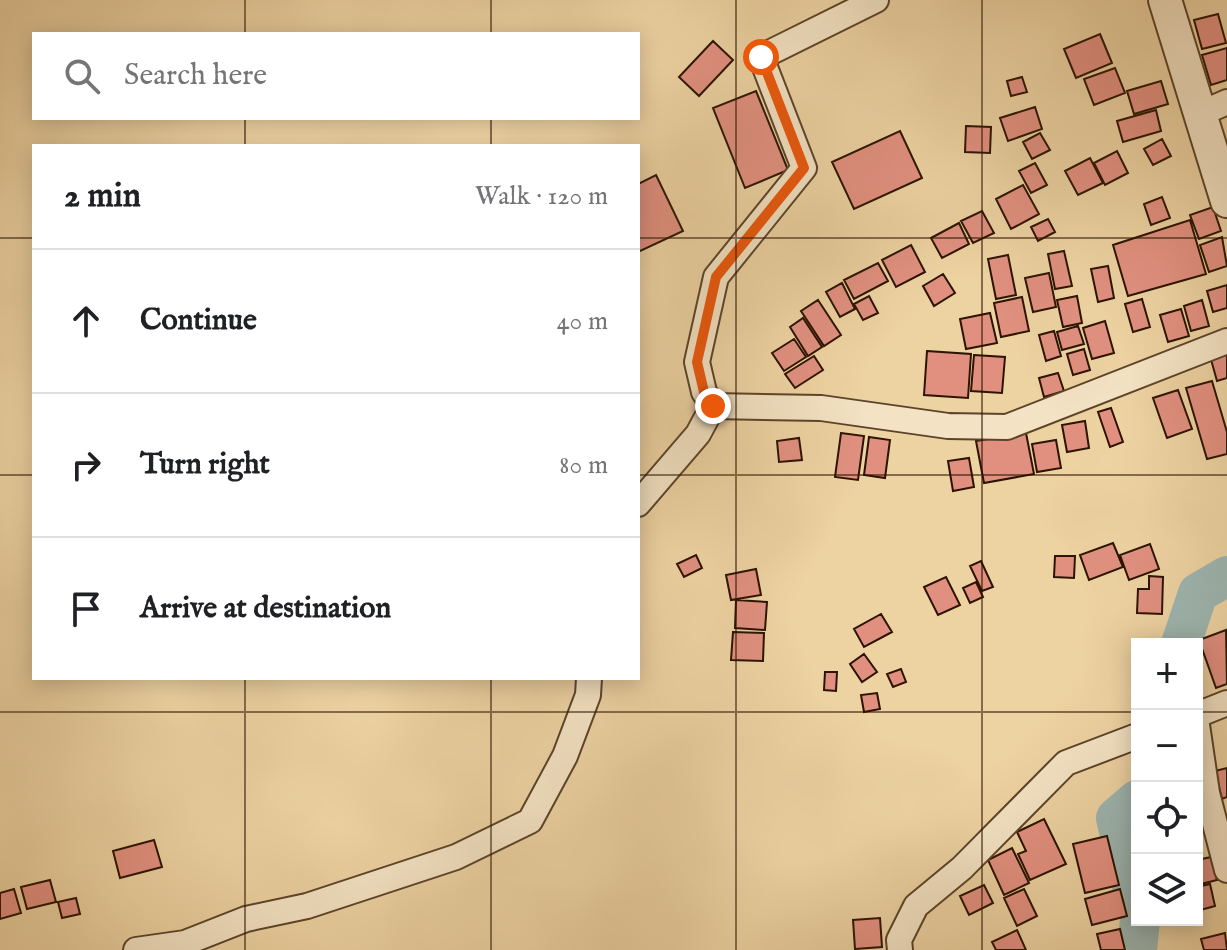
<!DOCTYPE html>
<html lang="en">
<head>
<meta charset="utf-8">
<style>
  :root { --surface:#fff; --page:#f2f2f2; --text:#202124; --muted:#757577; --line:#e0e0e0 }
  body { margin:0; font-family:"IM FELL English",serif; background:var(--page); color:var(--text) }
  .controls { position:absolute; right:24px; bottom:24px; display:grid; overflow:hidden; border-radius:0px; box-shadow:0 4px 20px #0003 }
  .controls button { width:72px; height:72px; display:grid; place-items:center; padding:0; border:0; border-bottom:2px solid var(--line); background:var(--surface); color:var(--text); font:40px sans-serif }
  .stop { position:absolute; width:24px; height:24px; margin:-18px; border:6px solid #ea580c; border-radius:50%; background:#fff }
  .stop.end { background:#ea580c; border-color:#fff; box-shadow:0 2px 8px #0008 }
  .list { margin:0; padding:0; list-style:none }
  h2 { display:flex; justify-content:space-between; align-items:center; height:104px; margin:0; padding:0 32px; font-size:34px }
  h2 small { font-size:26px; font-weight:400; color:var(--muted) }
  .list li { display:grid; grid-template-columns:52px 1fr auto; gap:24px; align-items:center; box-sizing:border-box; height:144px; padding:0 32px; border-top:2px solid var(--line) }
  .list b { display:block; font-size:30px; white-space:nowrap }
  .list em { font-size:26px; font-style:normal; color:var(--muted) }
  .icon { flex:none; width:44px; height:44px; fill:none; stroke:currentColor; stroke-width:2; stroke-linecap:round; stroke-linejoin:round }
  .map { position:relative; flex:none; width:1227px; height:950px; overflow:hidden }
  .search { position:absolute; background:var(--surface); box-shadow:0 4px 20px #0003; left:32px; top:32px; width:608px; height:88px; display:flex; align-items:center; gap:20px; box-sizing:border-box; padding:0 28px; border-radius:0px; color:var(--muted); font-size:30px }
  .panel { position:absolute; background:var(--surface); box-shadow:0 4px 20px #0003; left:32px; top:144px; width:608px; height:536px; border-radius:0px }
  .map>svg:first-child { display:block }
  .lines { fill:none; stroke-linecap:round; stroke-linejoin:round }
  .river { stroke:#9db5b0; stroke-width:40 }
  .building { fill:#e19080; stroke:#2c1401; stroke-width:2 }
  .minor-casing { stroke:#5c4429; stroke-width:28 }
  .tertiary-casing { stroke:#5c4429; stroke-width:36 }
  .minor { stroke:#f3e2c3; stroke-width:24 }
  .tertiary { stroke:#f3e2c3; stroke-width:32 }
  .route { stroke:#ea580c; stroke-width:10 }
  .grid { fill:none; stroke:#2c1401; stroke-width:2; stroke-opacity:0.55 }
</style>
</head>
<body>
<div class="map">
<svg width="1227" height="950" viewBox="0 0 1227 950">
  <rect width="100%" height="100%" fill="#edd2a2"/>
  <filter id="stains"><feTurbulence type="fractalNoise" baseFrequency=".0025" numOctaves="4"/><feColorMatrix values="0 0 0 0 .2 0 0 0 0 .09 0 0 0 0 .02 0 0 0 .5 -.17"/></filter>
  <radialGradient id="worn" r=".72"><stop offset=".6" stop-color="#630" stop-opacity="0"/><stop offset="1" stop-color="#630" stop-opacity=".3"/></radialGradient>
  <g class="lines">
    <path class="river" d="M1181,644L1198,593L1227,576
      M1137,800L1116,818L1137,906
      M1137,950L1140,920"/>
  </g>
  <path class="building" d="M1218,14L1226,43L1202,49L1194,20Z
    M1100,34L1112,63L1076,78L1064,49Z
    M713,41L733,60L699,96L679,77Z
    M1227,48V80L1211,85L1202,55Z
    M1115,68L1125,93L1094,105L1084,79Z
    M1022,77L1027,92L1011,96L1007,81Z
    M1161,81L1168,104L1134,114L1127,91Z
    M756,91L788,170L745,188L713,108Z
    M1035,107L1042,129L1008,141L1000,118Z
    M1156,110L1161,131L1123,142L1117,121Z
    M966,126L991,127L990,153L965,152Z
    M900,131L922,178L854,209L832,162Z
    M1040,133L1050,150L1032,159L1023,142Z
    M1162,139L1171,156L1153,165L1144,149Z
    M1117,151L1128,173L1105,185L1094,163Z
    M1090,158L1103,183L1078,195L1065,171Z
    M1035,163L1047,185L1031,193L1019,171Z
    M656,175L683,231L638,252V184Z
    M1023,185L1039,214L1011,229L996,199Z
    M1162,197L1170,218L1151,225L1144,204Z
    M1213,207L1221,231L1199,239L1190,215Z
    M982,211L994,233L973,243L961,221Z
    M1048,219L1055,232L1038,241L1031,227Z
    M1190,220L1206,274L1128,296L1113,245Z
    M959,223L969,244L942,258L931,238Z
    M1222,237L1227,266L1209,272L1200,245Z
    M911,245L925,272L896,287L882,260Z
    M1064,251L1072,286L1055,289L1048,254Z
    M1008,255L1016,295L996,299L988,259Z
    M878,263L888,281L854,299L844,280Z
    M1108,266L1114,298L1098,302L1091,269Z
    M1049,273L1056,307L1033,312L1025,278Z
    M943,274L955,293L934,306L923,286Z
    M842,283L855,309L840,317L826,292Z
    M1227,285V308L1213,312L1207,291Z
    M869,296L878,313L863,320L854,304Z
    M1077,296L1082,323L1063,327L1057,300Z
    M1022,297L1029,331L1001,337L994,303Z
    M1142,299L1150,327L1133,332L1125,304Z
    M818,300L841,335L824,346L801,311Z
    M1202,300L1209,326L1191,331L1184,306Z
    M1181,309L1189,336L1168,342L1160,315Z
    M990,313L997,343L966,349L960,319Z
    M803,318L822,347L808,356L790,327Z
    M1105,321L1114,353L1092,359L1083,328Z
    M1078,326L1084,344L1062,350L1057,332Z
    M1054,331L1061,356L1046,361L1039,335Z
    M794,339L806,357L784,371L772,353Z
    M1084,349L1090,370L1073,375L1067,354Z
    M927,351L971,354L968,398L924,395Z
    M1227,351V378L1217,381L1210,356Z
    M974,355L1005,357L1002,393L971,391Z
    M814,356L823,370L795,388L785,374Z
    M1058,373L1064,391L1044,397L1039,378Z
    M1212,381L1227,432V454L1207,459L1186,388Z
    M1178,390L1192,429L1167,438L1153,398Z
    M1111,408L1123,442L1110,447L1098,412Z
    M1085,421L1089,448L1067,452L1062,425Z
    M841,433L864,436L858,480L835,477Z
    M1026,433L1034,474L984,483L976,441Z
    M869,437L890,440L885,478L864,475Z
    M799,438L802,460L779,462L777,441Z
    M1056,440L1061,468L1037,472L1032,444Z
    M969,458L974,487L953,491L948,461Z
    M1113,543L1123,567L1089,580L1080,555Z
    M1150,544L1159,569L1129,580L1120,555Z
    M696,555L702,568L684,577L677,564Z
    M1055,556H1075L1074,578L1054,577Z
    M981,561L993,587L982,591L970,566Z
    M756,569L761,595L731,600L726,575Z
    M1149,576L1163,577L1162,614L1137,613L1138,589H1149Z
    M946,577L960,605L938,615L924,587Z
    M976,582L983,597L970,603L963,588Z
    M736,600L767,602L765,630L735,628Z
    M881,614L892,632L864,647L854,629Z
    M1226,630L1227,684L1216,688L1199,640Z
    M733,632L764,633L763,661L731,660Z
    M864,654L877,672L862,682L850,664Z
    M901,669L906,682L893,687L887,674Z
    M825,672H837L836,691L824,690Z
    M877,693L880,709L864,712L861,695Z
    M1227,768V797L1222,799L1215,771Z
    M1044,819L1066,864L1030,880L1018,854L1026,851L1017,832Z
    M1107,836L1119,885L1085,893L1073,844Z
    M154,840L162,867L120,878L113,851Z
    M1012,848L1029,883L1004,895L988,860Z
    M1211,857L1217,880L1197,885V860Z
    M50,880L56,902L27,909L21,887Z
    M1210,884L1215,906L1197,911V887Z
    M984,885L993,903L969,915L960,896Z
    M14,889L21,913L0,919V893Z
    M1024,889L1037,916L1017,926L1004,898Z
    M1120,889L1127,916L1092,925L1085,899Z
    M76,898L80,914L62,918L58,902Z
    M880,918L882,947L855,949L853,920Z
    M1120,929L1125,950H1101L1097,934Z
    M1017,930L1026,950H996L992,942Z
    M1225,933L1227,950H1204L1201,939Z"/>
  <g class="lines">
    <g class="minor-casing">
      <path id="minor" d="M1200,114L1227,102
        M713,406L821,408L948,426L1007,427L1227,341
        M713,406L704,392L697,362L716,277L804,168L761,57L876,0
        M638,504L698,434L713,406
        M1197,715L1227,703
        M1197,725L1207,793L1227,870
        M136,950L185,943L246,919L307,906L456,857L530,821L565,756L588,695L589,678
        M900,950L899,940L916,906L962,868L1066,763L1137,736"/>
    </g>
    <g class="tertiary-casing">
      <path id="tertiary" d="M1165,0L1227,201"/>
    </g>
    <use href="#minor" class="minor"/>
    <use href="#tertiary" class="tertiary"/>
  </g>
  <g class="lines">
    <path class="route" d="M713,406L704,392L697,362L716,277L804,168L761,57"/>
  </g>
  <path class="grid" d="M245,0V34M491,0V34M736,0V950M982,0V950M245,118V146M491,118V146M0,238H34M638,238H1227M0,475H34M638,475H1227M245,678V950M491,678V950M0,712H1137M1197,712H1227"/>
  <rect width="100%" height="100%" filter="url(#stains)"/>
  <rect width="100%" height="100%" fill="url(#worn)"/>
</svg>
<div class="controls">
<button>+</button>
<button>−</button>
<button><svg class="icon" aria-label="locate" viewBox="0 0 24 24"><circle cx="12" cy="12" r="6"/><path d="M12 2v4M12 18v4M2 12h4M18 12h4"/></svg></button>
<button><svg class="icon" aria-label="layers" viewBox="0 0 24 24"><path d="M12 4l9 5-9 5-9-5zM3 14l9 5 9-5"/></svg></button>
</div>
<div class="stop" style="left:761px;top:57px"></div>
<div class="stop end" style="left:713px;top:406px"></div>
<div class="search"><svg class="icon" aria-label="search" viewBox="0 0 24 24"><circle cx="10" cy="10" r="6"/><path d="M15 15l6 6"/></svg>Search here</div>
<section class="panel">
<h2>2 min<small>Walk · 120 m</small></h2>
<ul class="list">
<li><svg class="icon" aria-label="ahead" viewBox="0 0 24 24"><path d="M12 20V5M6 11l6-6 6 6"/></svg><div><b>Continue</b></div><em>40 m</em></li>
<li><svg class="icon" aria-label="right" viewBox="0 0 24 24"><path d="M7 20v-9h11M14 6l5 5-5 5"/></svg><div><b>Turn right</b></div><em>80 m</em></li>
<li><svg class="icon" aria-label="arrive" viewBox="0 0 24 24"><path d="M6 21V4h12l-3 4 3 4H6"/></svg><div><b>Arrive at destination</b></div></li>
</ul>
</section>
</div>
</body>
</html>
